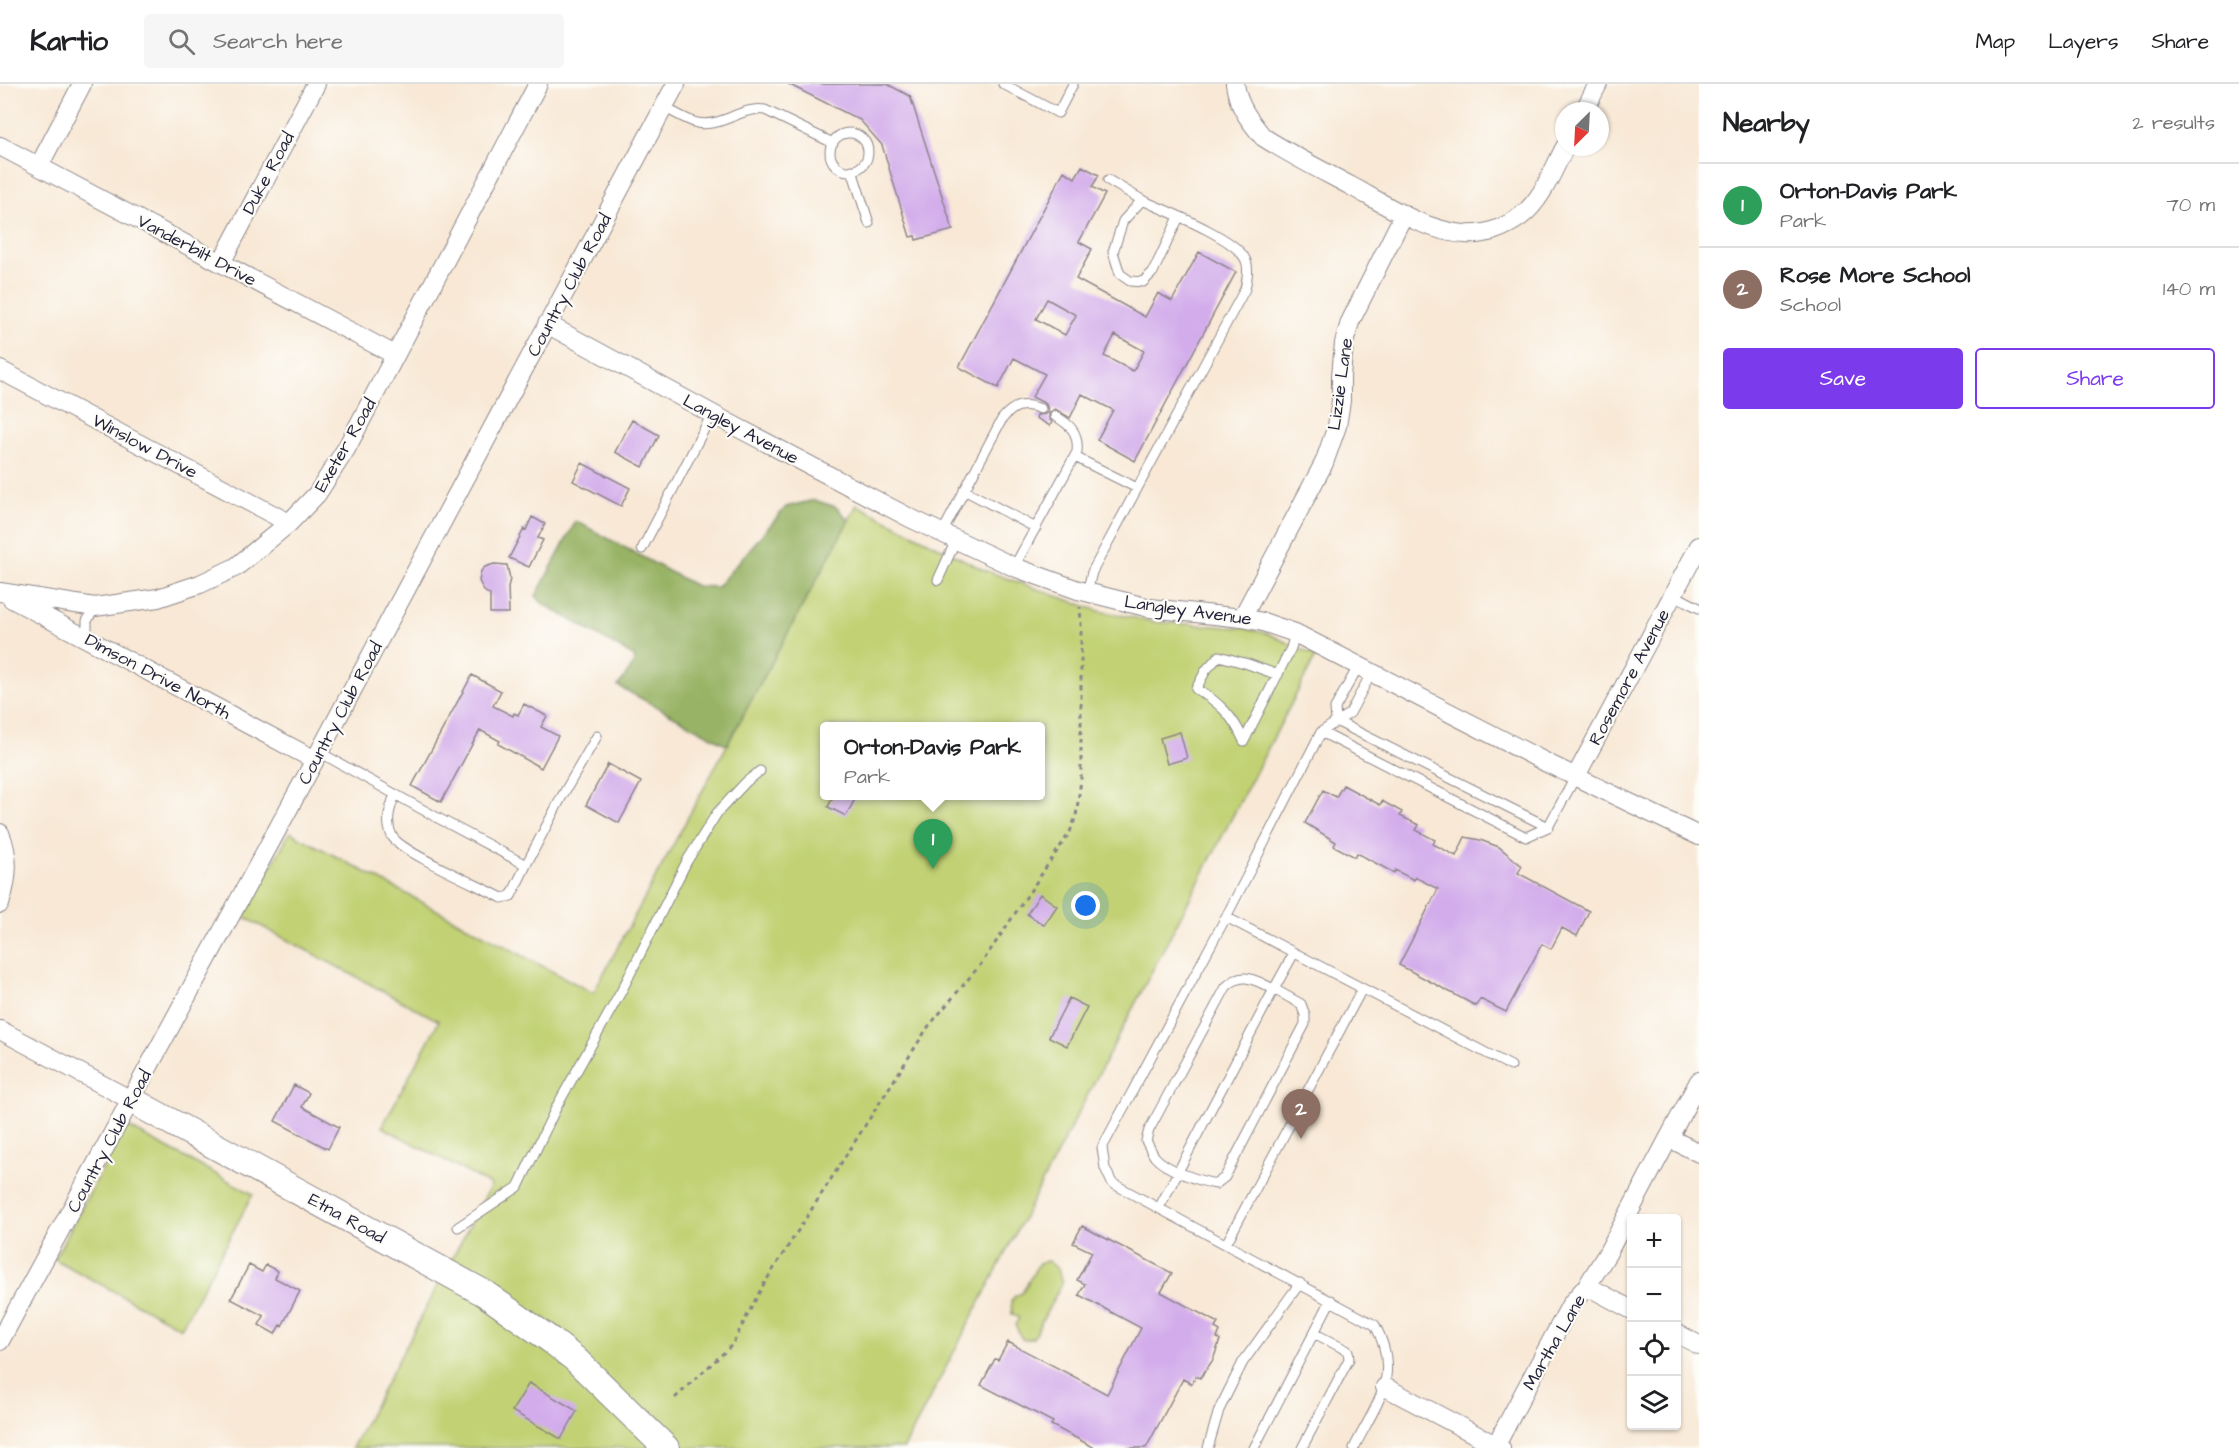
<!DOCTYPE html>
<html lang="en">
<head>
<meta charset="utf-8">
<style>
  :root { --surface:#fff; --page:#f6f6f6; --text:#202124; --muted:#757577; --line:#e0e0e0; --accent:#7c3aed }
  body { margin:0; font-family:"Architects Daughter",sans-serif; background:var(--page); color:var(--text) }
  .controls { position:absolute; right:18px; bottom:18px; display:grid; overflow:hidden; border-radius:6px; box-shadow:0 2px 4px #0004 }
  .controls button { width:54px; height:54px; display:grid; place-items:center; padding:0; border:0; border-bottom:2px solid var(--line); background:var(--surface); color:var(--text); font:30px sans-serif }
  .compass { position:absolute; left:1555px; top:18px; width:54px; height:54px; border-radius:50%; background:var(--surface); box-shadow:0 2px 4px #0004; rotate:204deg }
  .you { position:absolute; left:1086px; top:822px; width:21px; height:21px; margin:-15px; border:4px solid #fff; border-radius:50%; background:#1a73e8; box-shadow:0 0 0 9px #1a73e833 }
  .badge { display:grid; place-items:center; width:39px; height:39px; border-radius:50%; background:var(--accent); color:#fff; font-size:20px; font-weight:700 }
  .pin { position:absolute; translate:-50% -50px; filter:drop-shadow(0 2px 3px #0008) }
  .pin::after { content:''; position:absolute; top:32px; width:21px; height:18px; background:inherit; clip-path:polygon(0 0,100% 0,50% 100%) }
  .popup { position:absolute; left:820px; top:638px; width:225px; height:78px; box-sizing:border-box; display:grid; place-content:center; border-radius:6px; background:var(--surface); filter:drop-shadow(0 2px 4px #0005); font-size:20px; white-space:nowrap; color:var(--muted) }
  .popup b { font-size:22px; color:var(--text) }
  .popup::after { content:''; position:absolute; left:50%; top:100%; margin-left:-12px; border:12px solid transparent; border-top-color:var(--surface) }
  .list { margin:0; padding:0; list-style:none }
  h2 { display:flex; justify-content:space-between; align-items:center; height:78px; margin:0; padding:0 24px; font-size:26px }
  h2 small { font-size:20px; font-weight:400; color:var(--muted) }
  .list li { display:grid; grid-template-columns:39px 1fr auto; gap:18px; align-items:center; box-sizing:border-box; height:84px; padding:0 24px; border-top:2px solid var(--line) }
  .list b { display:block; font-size:22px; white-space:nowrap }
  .list p { margin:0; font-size:20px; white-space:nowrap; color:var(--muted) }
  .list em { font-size:20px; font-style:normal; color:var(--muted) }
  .actions { display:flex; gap:12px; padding:18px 24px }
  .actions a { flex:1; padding:14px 0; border:2px solid var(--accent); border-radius:6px; text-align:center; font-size:21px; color:var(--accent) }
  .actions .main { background:var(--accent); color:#fff }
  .icon { flex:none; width:33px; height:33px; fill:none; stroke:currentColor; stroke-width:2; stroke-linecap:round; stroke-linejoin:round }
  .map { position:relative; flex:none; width:1699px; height:1364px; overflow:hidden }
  header { display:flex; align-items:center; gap:36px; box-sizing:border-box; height:84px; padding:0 30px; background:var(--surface); border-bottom:2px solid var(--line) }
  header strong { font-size:28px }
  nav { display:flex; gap:33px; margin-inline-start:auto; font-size:21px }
  .search { width:420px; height:54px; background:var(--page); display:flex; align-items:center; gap:15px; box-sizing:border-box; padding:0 21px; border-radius:6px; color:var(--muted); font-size:22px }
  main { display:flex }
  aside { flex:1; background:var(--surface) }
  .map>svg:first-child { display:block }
  .green { fill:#c1d173; stroke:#727a57; stroke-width:1.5; fill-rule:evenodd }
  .forest { fill:#98b365; stroke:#5d6a50; stroke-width:1.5 }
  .building { fill:#d3adeb; fill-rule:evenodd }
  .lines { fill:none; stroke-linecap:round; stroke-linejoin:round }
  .lane-casing { stroke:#8d8588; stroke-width:11 }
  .street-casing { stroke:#8d8588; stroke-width:20 }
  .secondary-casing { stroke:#8d8588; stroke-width:28 }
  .path { stroke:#8d8588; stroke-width:3; stroke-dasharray:4.5 4.5; stroke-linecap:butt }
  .lane { stroke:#fff; stroke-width:9 }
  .street { stroke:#fff; stroke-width:18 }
  .secondary { stroke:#fff; stroke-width:26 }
  .labels { text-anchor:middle; stroke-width:4.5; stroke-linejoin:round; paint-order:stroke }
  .street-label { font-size:18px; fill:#22223b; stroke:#fdfcf7 }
</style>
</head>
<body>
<header>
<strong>Kartio</strong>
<div class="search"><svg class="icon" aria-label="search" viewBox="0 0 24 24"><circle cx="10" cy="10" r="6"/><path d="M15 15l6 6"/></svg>Search here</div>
<nav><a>Map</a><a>Layers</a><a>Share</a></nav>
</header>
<main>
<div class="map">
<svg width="1699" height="1364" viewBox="0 0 1699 1364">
  <rect width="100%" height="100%" fill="#fdfcf7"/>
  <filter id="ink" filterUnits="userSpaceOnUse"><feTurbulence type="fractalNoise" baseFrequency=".0167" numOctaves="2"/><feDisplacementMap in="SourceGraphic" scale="12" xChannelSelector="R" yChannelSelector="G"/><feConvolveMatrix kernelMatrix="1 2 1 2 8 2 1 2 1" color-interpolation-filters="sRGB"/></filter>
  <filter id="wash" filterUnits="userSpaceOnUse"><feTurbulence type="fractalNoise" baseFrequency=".008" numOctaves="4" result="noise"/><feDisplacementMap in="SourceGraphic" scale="24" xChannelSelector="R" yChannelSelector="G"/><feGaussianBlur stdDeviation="1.35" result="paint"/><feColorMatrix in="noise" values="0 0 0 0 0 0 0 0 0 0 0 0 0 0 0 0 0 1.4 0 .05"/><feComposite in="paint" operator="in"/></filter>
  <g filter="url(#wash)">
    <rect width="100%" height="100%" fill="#f8e8d5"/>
    <path class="green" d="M857,421L984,486L1099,527L1156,538L1244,544L1269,550L1316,572L904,1364H352L491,1101L382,1043L439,937L244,833L290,748L593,909ZM825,642H1041V712H825Z
      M126,1042L253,1110L181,1244L54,1175Z
      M1048,1177L1058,1185L1062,1199L1033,1254L1026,1256L1022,1255L1015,1241L1019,1234L1012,1230L1011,1218L1014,1213L1022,1209L1039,1179Z"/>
    <path class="forest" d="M814,416L836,423L849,436L727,661L618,602L632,583L635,573L542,519L536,512L576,437L696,502L717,503L786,423Z"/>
    <g id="blocks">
      <path class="building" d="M788,0H887L910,12L953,146L916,156L915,152L910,153L882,61L860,36Z
        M1082,82L1099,91L1092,103L1105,110L1079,158L1092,165L1076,195L1145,233L1158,209L1172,217L1199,168L1236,188L1135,377L1097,356L1113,326L1082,310L1070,334L1055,325L1049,329V335L1052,338L1050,342L1036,334L1037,331L1045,330L1048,327L1046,320L1032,313L1045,290L1014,274L998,304L959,283L1064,87L1075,94ZM1047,215L1076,231L1065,251L1036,235ZM1115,251L1144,267L1133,287L1104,272Z
        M632,336L659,351L643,383L615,368Z
        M582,379L630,404L621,422L573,397Z
        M532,433L545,440L538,454L543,456L529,483L509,474L524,445L526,446Z
        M494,480L507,481L510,495L508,503L509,529H490V511L484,507L479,497L481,487L485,483Z
        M472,591L501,607L493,622L513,632L514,629L518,631L524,620L547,632L541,643L558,652L541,684L498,660L500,657L480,646L441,718L412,702Z
        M1180,648L1187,674L1167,680L1160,654Z
        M608,680L641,698L619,739L586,721Z
        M1343,701L1380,721L1382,717L1402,728L1400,732L1419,741L1416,746L1435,756L1433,760L1456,772L1465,753L1480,756L1499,763L1522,782L1518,789L1589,827L1577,852L1562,844L1551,865L1542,860L1506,928L1480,915L1476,922L1399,881L1438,805L1415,793L1414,796L1395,786L1394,789L1357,769L1355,773L1334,762L1336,758L1305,739L1323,706L1336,713Z
        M834,711H857L846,732L828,723Z
        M1040,810L1057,822L1044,841L1027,830Z
        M1069,914L1087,923L1067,962L1049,953Z
        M294,1001L309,1009L302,1023L339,1043L328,1065L275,1037Z
        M1082,1142L1172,1189L1161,1208L1218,1239L1215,1244L1220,1247L1217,1254L1220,1256L1213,1276L1200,1294L1196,1292L1192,1300L1183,1295L1146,1364H1095L1051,1341L1053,1338L981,1301L995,1275L998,1276L1008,1258L1107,1310L1141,1244L1079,1211L1085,1200L1077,1196L1092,1168L1073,1159Z
        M249,1181L262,1188L266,1181L278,1187L275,1194L300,1207L282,1242L280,1241L275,1250L259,1241L264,1232L231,1215Z
        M529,1299L577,1327L561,1355L512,1327Z"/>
    </g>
  </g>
  <g filter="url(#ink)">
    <use href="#blocks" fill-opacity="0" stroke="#8d8588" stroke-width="1.5"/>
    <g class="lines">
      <g class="lane-casing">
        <path id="lane" d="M1003,0L1058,29L1073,0
          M663,23C674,28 686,36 697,39C722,44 741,22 765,26L833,59
          M830 68a19 19 0 1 1 38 0a19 19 0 1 1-38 0Z
          M852,86L869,139
          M1108,96L1142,116
          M1075,373L1137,404
          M964,406L1036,444
          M942,449L1002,335C1014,321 1023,318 1041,325
          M642,465L712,330
          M1014,483L1077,368C1079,349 1071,341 1055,332
          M938,496L956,456
          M1087,509L1092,488L1245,205C1247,195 1250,182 1244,173C1231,152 1166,127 1142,116L1123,137L1113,168L1120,190L1130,197L1143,198L1153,188L1179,133
          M1674,511L1699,524
          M87,555V537L95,523
          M1336,637L1548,743
          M1336,637L1335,624L1359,581
          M1321,648L1526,753L1548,743L1576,692
          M1244,657C1233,632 1219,618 1196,605L1206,586L1219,572L1248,580L1278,591
          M1244,657L1291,564L1295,549
          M319,668L436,733L526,781L561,714L597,652
          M395,710C390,724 385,738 392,752C400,768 482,803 502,814L511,812L526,781
          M1226,833L1511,982
          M1159,1124L1274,905C1255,897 1243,886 1226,903L1149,1046L1146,1057C1149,1062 1152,1069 1155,1073C1166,1086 1200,1097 1216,1100L1225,1093L1305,940V931L1301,920L1274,905L1294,869
          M458,1143L518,1103L557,1022L622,906L687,777L717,729L746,698L760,687
          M1226,1160L1362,905
          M1208,1364L1219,1326L1243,1278L1300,1199
          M1254,1364L1331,1216
          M1302,1364L1349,1275L1348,1267L1314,1249
          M1354,1364C1377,1318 1402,1292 1375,1241L1112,1099L1105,1084L1102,1064L1226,833L1321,648L1350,629L1372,588"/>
      </g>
      <g class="street-casing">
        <path id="street" d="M1235,0C1238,22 1249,36 1263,53C1291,71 1321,86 1351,102C1386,121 1424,147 1465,150C1484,152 1505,144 1521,132C1542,116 1553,86 1565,63
          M1584,27L1598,0
          M0,62L395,271
          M39,82L82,0
          M221,179L316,0
          M547,240L729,339L910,434L1014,483L1078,506L1150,524L1242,534L1263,538L1295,549L1549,680L1699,752
          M0,286L289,439
          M0,508L95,523L158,514L200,500L236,483L289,439L317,410L346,365L538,0
          M12,515L315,676
          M1242,534L1324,379L1337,342L1341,317V292L1344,259L1350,238L1404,130
          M1576,692L1699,462
          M0,749C10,773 8,795 0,820
          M0,946L131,1016
          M1669,1054L1699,1069
          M1587,1202L1632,1226
          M1676,1249L1699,1261
          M0,1257L315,676L676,0
          M1385,1303L1501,1364
          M1496,1361L1571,1220L1587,1202L1607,1170L1699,997"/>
      </g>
      <g class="secondary-casing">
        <path id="secondary" d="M131,1016L484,1209L552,1257L575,1275L666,1364"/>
      </g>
      <path class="path" d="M675,1314L732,1261L762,1203L928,943L981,880L1070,748L1076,732L1081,696V539L1080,523"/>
      <use href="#lane" class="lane"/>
      <use href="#street" class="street"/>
      <use href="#secondary" class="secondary"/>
    </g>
  </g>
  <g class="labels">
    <g class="street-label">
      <text transform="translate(268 89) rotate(-62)" y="6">Duke Road</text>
      <text transform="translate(197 166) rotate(28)" y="6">Vanderbilt Drive</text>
      <text transform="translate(569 201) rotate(-62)" y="6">Country Club Road</text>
      <text transform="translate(1340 300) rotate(-82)" y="6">Lizzie Lane</text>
      <text transform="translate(741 345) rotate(28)" y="6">Langley Avenue</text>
      <text transform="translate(345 361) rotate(-60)" y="6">Exeter Road</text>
      <text transform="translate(145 362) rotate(28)" y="6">Winslow Drive</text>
      <text transform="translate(1188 526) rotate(8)" y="6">Langley Avenue</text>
      <text transform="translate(158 592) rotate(28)" y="6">Dimson Drive North</text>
      <text transform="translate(1629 593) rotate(-62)" y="6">Rosemore Avenue</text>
      <text transform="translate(340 629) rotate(-62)" y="6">Country Club Road</text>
      <text transform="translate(109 1057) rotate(-62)" y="6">Country Club Road</text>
      <text transform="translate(347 1134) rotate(29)" y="6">Etna Road</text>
      <text transform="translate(1554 1258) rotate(-60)" y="6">Martha Lane</text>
    </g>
  </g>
</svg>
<div class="controls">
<button>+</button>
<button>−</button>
<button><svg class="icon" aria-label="locate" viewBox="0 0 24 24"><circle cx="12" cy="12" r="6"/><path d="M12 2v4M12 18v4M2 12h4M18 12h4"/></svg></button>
<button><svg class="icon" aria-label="layers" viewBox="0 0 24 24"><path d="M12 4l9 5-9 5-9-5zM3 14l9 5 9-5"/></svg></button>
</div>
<svg class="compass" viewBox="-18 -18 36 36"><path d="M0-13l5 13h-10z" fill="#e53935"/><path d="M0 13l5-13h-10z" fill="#757577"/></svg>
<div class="you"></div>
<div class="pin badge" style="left:933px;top:785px;background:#2e9e5b">1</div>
<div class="popup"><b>Orton-Davis Park</b>Park</div>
<div class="pin badge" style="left:1301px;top:1055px;background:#8d6e63">2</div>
</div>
<aside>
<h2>Nearby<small>2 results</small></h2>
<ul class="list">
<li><span class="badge" style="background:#2e9e5b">1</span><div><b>Orton-Davis Park</b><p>Park</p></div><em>70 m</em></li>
<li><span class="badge" style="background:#8d6e63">2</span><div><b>Rose More School</b><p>School</p></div><em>140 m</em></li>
</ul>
<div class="actions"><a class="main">Save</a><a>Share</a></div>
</aside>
</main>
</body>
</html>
